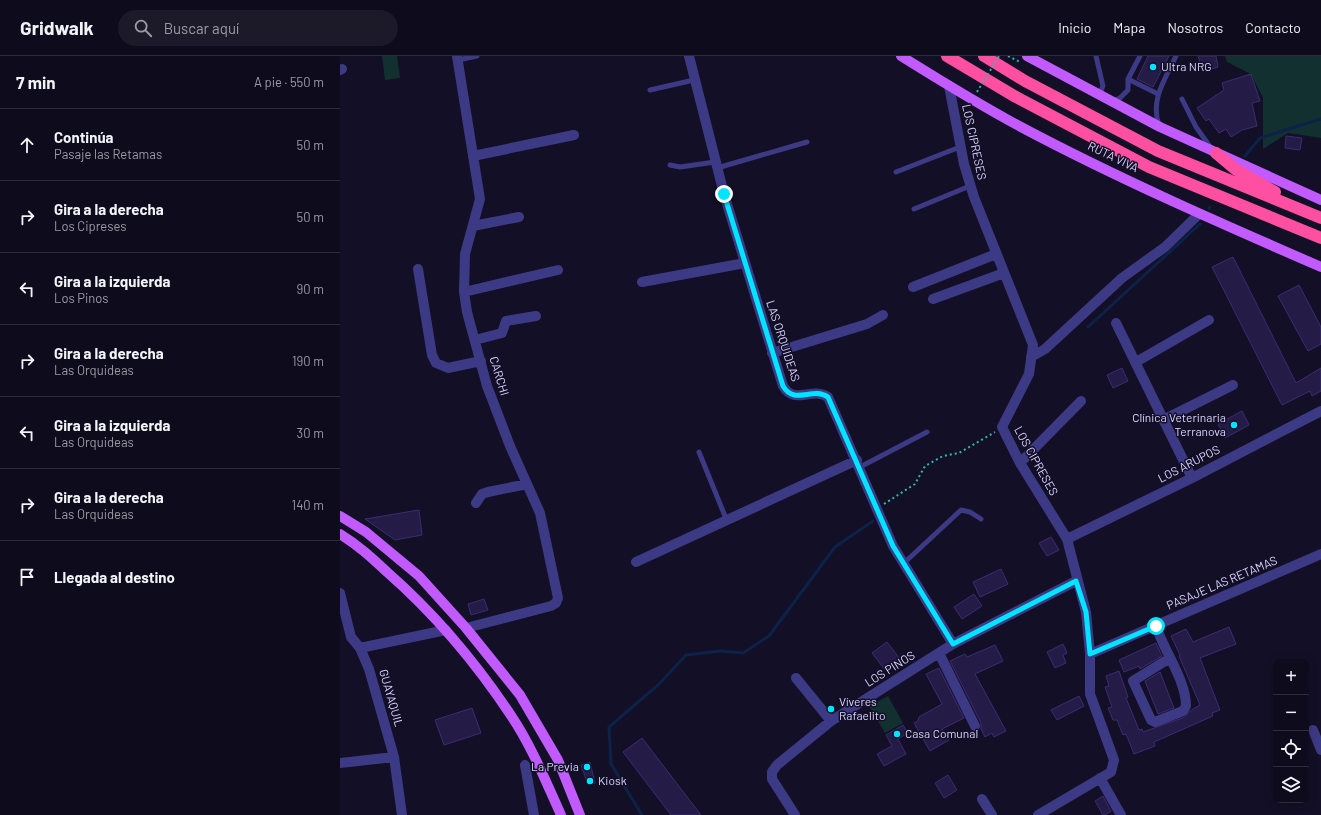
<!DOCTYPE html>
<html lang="es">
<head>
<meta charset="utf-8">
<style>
  :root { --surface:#0e0b1c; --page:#1c1929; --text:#f1f3f6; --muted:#9b9ba3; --line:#2e2b3b }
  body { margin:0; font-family:Barlow,sans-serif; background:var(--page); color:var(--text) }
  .controls { position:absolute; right:12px; bottom:12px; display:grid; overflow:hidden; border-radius:8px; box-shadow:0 2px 10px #0003 }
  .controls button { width:36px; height:36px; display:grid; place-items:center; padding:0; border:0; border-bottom:1px solid var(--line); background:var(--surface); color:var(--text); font:20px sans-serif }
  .stop { position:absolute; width:12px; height:12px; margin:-9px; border:3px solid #00e5ff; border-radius:50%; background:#fff }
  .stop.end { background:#00e5ff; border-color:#fff; box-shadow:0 1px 4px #0008 }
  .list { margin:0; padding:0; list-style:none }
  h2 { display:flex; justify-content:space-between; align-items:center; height:52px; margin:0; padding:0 16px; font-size:17px }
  h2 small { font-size:13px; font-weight:400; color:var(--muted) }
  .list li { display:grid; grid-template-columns:26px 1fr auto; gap:12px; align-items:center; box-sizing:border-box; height:72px; padding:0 16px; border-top:1px solid var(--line) }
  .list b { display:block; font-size:15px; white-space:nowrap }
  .list p { margin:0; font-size:13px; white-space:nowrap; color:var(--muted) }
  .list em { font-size:13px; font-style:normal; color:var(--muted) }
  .icon { flex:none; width:22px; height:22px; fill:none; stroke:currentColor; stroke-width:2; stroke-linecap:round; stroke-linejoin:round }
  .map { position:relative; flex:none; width:981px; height:759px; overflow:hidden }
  header { display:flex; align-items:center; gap:24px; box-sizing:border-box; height:56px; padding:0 20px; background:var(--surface); border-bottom:1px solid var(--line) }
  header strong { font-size:19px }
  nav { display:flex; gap:22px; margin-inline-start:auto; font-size:14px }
  .search { width:280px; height:36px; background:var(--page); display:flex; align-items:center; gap:10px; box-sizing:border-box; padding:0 14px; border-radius:22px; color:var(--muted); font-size:15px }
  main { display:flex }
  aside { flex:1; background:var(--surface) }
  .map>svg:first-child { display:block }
  .green { fill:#12302f }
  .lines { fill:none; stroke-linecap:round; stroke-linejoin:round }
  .stream { stroke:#0c2248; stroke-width:3 }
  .building { fill:#241b47; stroke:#3b2d73 }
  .path { stroke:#2fb8b0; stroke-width:2; stroke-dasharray:2 3; stroke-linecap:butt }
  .lane { stroke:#3d3a85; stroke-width:5 }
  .street { stroke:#3d3a85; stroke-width:10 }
  .primary { stroke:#c25bff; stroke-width:10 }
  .highway { stroke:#ff4fa3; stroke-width:12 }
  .path-bridge { stroke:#2fb8b0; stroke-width:2; stroke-dasharray:2 3; stroke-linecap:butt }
  .route { stroke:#00e5ff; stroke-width:5 }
  .poi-dot { fill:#00e5ff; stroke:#130f26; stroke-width:1.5 }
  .labels { text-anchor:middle; stroke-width:3; stroke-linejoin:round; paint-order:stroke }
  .poi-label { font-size:12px; fill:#d9d4ff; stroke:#130f26; text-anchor:start }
  .street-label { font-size:12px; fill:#d9d4ff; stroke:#130f26 }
</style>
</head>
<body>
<header>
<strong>Gridwalk</strong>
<div class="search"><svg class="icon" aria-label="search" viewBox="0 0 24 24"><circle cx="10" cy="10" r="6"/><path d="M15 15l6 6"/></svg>Buscar aquí</div>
<nav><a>Inicio</a><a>Mapa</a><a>Nosotros</a><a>Contacto</a></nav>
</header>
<main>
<aside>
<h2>7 min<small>A pie · 550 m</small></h2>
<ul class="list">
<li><svg class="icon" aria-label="ahead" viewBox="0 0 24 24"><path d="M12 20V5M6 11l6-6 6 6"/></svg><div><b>Continúa</b><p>Pasaje las Retamas</p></div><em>50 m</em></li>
<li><svg class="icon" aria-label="right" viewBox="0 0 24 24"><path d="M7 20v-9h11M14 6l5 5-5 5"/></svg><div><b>Gira a la derecha</b><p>Los Cipreses</p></div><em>50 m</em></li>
<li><svg class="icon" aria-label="left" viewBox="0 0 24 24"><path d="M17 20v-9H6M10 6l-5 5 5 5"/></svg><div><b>Gira a la izquierda</b><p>Los Pinos</p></div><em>90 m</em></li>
<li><svg class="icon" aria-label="right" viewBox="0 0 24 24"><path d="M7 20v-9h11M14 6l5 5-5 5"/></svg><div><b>Gira a la derecha</b><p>Las Orquideas</p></div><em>190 m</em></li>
<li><svg class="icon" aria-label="left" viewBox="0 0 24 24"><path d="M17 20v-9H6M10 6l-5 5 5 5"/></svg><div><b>Gira a la izquierda</b><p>Las Orquideas</p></div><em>30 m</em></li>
<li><svg class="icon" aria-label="right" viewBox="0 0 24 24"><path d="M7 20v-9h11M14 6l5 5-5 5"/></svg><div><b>Gira a la derecha</b><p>Las Orquideas</p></div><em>140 m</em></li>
<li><svg class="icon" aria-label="arrive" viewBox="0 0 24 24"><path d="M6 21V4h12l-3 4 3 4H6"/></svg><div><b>Llegada al destino</b></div></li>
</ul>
</aside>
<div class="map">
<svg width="981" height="759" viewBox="0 0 981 759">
  <rect width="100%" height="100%" fill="#130f26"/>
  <path class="green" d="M42,0H57L60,22L45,24Z
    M885,0H981V82L948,77L923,93V42L911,18L887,6Z
    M548,640L563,667L545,677L529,650Z"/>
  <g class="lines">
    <path class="stream" d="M905,100L920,82L981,63
      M869,152L870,151
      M748,271L860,168
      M302,759L271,708L269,671L318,629L346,599L380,595L403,597L429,580L495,491L533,465"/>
  </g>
  <path class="building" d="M808,0H829L813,31L797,23Z
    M858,0H876L878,11L863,16Z
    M911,18L920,45L912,47L917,70L902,74L891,81L886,73L879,77L869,63L866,65L857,52L884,34L882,27Z
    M946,80L962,82L960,94L945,92Z
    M893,201L956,327L981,312V335L972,340L970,335L942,349L872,211Z
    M959,229L981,271V288L968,295L938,240Z
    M782,312L788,325L773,332L767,319Z
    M902,355L909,369L885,382L878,368Z
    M79,454L82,479L55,484L25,463Z
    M711,481L719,494L707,500L699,487Z
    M661,513L668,528L640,541L633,526Z
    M634,538L642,550L622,563L614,551Z
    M144,543L148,554L131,559L128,548Z
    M889,571L896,588L860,602L880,654L872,657L873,660L814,686L815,690L794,698L786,678L783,679L777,664H773L768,652L772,651L765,631L769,630L766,620L779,615L788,641L786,642L799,674L802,673L803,676L845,661L850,655L860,649L839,600L840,599L831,580L846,573L853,586Z
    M547,586L560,603L545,614L532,597Z
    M816,587L822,600L800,613L799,610L784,616L779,604Z
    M723,588L727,597L723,599L726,607L715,612L707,596Z
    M655,589L663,605L635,618L666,675L654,681L652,677L645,681L641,673V667L610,605L625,598L627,601Z
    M599,612L624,662L602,673L609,684L590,695L574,667L578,665L579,661L602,648L586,618Z
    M820,616L834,652L818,658L805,625Z
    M739,640L744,650L717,664L711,654Z
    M132,652L141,677L104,689L95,664Z
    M563,669L568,677L558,683L566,698L544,710L537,698L552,690L546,679Z
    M302,682L361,759H331L283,696Z
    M250,706L255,727L248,729L241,709Z
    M608,719L617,734L604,742L595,727Z
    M763,740L771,755L765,759H763L755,745Z"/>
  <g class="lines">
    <path class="path" d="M668,0L680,6
      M544,448L575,428L585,410L603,400L619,397L655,376"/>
    <path class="lane" d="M756,0L763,30L759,39
      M118,4L137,0
      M788,23L818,38
      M310,34L354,24
      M842,43L856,71L871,92
      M774,45L780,42L788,34V23L800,0
      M819,70C810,43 825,24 836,0
      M330,109L340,111L375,106
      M377,112L467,86
      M556,116L620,91
      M574,153L630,130
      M359,396L387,465
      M520,411L587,376
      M564,507L621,454L630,456L641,463"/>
    <path class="street" d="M117,0L140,143L125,198L124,236L127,256L147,330L170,390L200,457L218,542L216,547L211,550L126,572
      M349,0L384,138L443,330C455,350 471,330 488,341L553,490L613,588
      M0,14L2,13
      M609,30L624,108L634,141L693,289L689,318L662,371L680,407L727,483L746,556L750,598V638L774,704L771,716L698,759
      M133,100L234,79
      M133,170L179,161
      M78,213L92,299L96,307L108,312L141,305
      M302,226L405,207
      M573,231L656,198
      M124,236L218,214
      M593,243L664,217
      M776,267L852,422
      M135,284L162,277L166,265L196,260
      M432,297L527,268L543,259
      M691,301L705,293L782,222L825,191L859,158
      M796,306L869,264
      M823,364L893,329
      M680,407L741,345
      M136,447L142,438L148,436L187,428
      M727,483L852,422L981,355
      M296,506L517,404
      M0,537L11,581L20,592L29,613L54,701L62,759
      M816,570C824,595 846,624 846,650L843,655L815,666L811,664L793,625L830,602
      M20,592L106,574
      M599,597L635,670
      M750,598L981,498
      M456,622L491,665
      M973,674L981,694
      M0,707L54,701
      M185,709L194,759
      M760,722L781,759
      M642,743L652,759
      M455,759L432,723V716L437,709L491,665L613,588L736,525"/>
    <path class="primary" d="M561,0C601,25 640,49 681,71C779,123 880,167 981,211
      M687,0L820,71L981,144
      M0,460L26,476L79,520L126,572L180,639L218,704L240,759
      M0,478C18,489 32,502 47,516C95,558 137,608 172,661C192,691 206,726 221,759"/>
    <path class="highway" d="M607,0L676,41L809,111L981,182
      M644,0L685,25L818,95L981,162
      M876,97L895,113L935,136"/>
    <path class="path-bridge" d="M637,36L659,0"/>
  </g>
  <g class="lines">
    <path class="route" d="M384,138L443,330C455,350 472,330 488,341L553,490L613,588L736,525L746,556L750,598L816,570"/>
  </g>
  <g class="poi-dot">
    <circle cx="813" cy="11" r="4"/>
    <circle cx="894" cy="369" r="4"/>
    <circle cx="491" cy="653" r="4"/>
    <circle cx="557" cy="678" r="4"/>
    <circle cx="247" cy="711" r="4"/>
    <circle cx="250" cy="725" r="4"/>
  </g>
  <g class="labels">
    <g class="poi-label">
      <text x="821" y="15">Ultra NRG</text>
      <text x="886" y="366" text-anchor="end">Clínica Veterinaria<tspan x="886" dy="14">Terranova</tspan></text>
      <text x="499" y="650">Víveres<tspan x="499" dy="14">Rafaelito</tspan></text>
      <text x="565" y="682">Casa Comunal</text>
      <text x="239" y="715" text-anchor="end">La Previa</text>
      <text x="258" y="729">Kiosk</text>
    </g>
    <g class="street-label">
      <text transform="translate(634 86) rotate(78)" y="4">LOS CIPRESES</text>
      <text transform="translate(773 101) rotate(26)" y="4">RUTA VIVA</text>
      <text transform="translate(443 285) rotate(72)" y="4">LAS ORQUIDEAS</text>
      <text transform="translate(159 320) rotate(73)" y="4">CARCHI</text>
      <text transform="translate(696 405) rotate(61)" y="4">LOS CIPRESES</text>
      <text transform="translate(849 408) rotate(-27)" y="4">LOS ARUPOS</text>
      <text transform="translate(882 527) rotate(-23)" y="4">PASAJE LAS RETAMAS</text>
      <text transform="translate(550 613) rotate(-32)" y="4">LOS PINOS</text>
      <text transform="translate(51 642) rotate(74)" y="4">GUAYAQUIL</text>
    </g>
  </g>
</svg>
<div class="controls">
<button>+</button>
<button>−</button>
<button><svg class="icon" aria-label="locate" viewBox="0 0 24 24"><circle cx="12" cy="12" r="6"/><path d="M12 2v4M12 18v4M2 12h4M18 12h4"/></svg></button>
<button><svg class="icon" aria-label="layers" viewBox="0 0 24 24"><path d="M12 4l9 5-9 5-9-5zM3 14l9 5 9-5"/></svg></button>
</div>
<div class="stop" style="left:816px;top:570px"></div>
<div class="stop end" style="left:384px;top:138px"></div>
</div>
</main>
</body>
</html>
